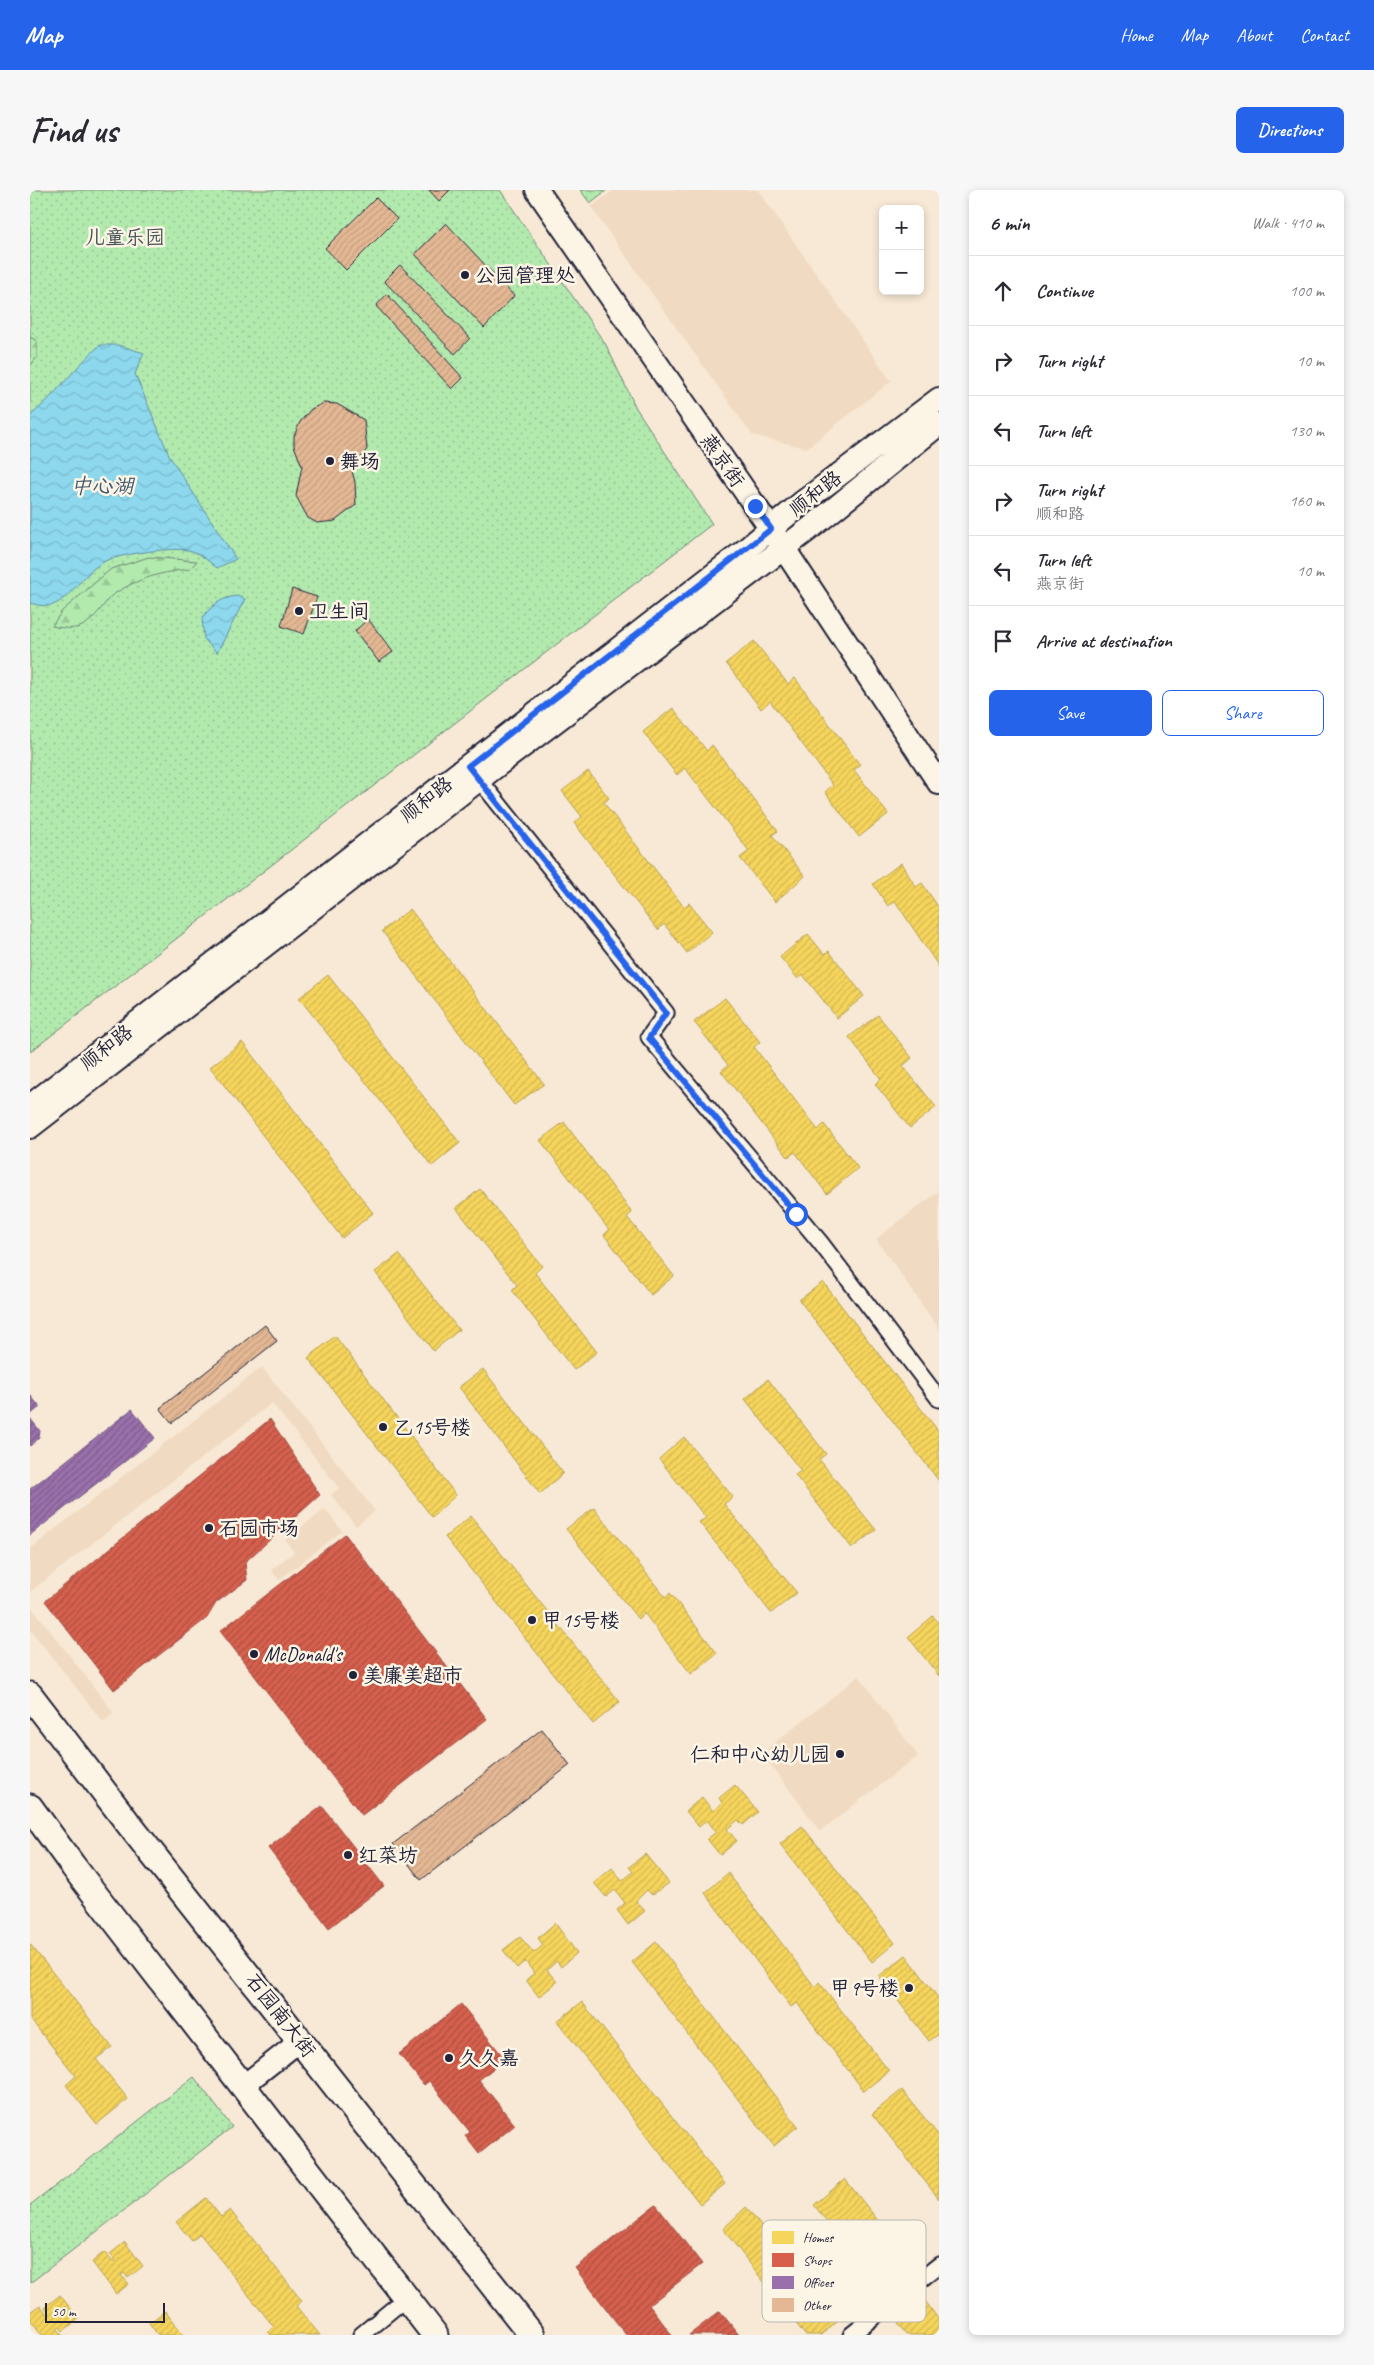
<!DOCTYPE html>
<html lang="en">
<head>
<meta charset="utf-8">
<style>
  :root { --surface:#fff; --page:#f7f7f7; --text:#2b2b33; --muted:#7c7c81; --line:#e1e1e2; --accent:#2563eb }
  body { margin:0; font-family:Caveat,"LXGW WenKai TC",sans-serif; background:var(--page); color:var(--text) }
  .controls { position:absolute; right:15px; top:15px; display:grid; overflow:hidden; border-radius:8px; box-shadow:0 2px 8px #0003 }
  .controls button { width:45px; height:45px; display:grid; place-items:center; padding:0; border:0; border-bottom:1px solid var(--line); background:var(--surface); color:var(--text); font:25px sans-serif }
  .scale { position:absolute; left:15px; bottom:12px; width:120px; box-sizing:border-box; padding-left:5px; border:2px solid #22223b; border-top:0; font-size:14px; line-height:18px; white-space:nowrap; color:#22223b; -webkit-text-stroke:4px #fcf5e5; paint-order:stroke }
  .stop { position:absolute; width:15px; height:15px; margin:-11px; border:4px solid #2563eb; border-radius:50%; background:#fff }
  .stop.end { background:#2563eb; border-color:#fff; box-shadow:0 1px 5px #0008 }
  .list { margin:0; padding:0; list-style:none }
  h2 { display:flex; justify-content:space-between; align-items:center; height:65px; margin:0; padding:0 20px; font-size:21px }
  h2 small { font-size:16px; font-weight:400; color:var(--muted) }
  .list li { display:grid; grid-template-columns:32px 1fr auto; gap:15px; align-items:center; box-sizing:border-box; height:70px; padding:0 20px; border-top:1px solid var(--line) }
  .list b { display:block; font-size:19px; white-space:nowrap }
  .list p { margin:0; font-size:16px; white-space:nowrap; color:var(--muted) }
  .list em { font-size:16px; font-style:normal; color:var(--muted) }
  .actions { display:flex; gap:10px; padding:15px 20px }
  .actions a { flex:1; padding:11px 0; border:1px solid var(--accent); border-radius:8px; text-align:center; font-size:18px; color:var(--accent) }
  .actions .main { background:var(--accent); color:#fff }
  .icon { flex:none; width:28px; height:28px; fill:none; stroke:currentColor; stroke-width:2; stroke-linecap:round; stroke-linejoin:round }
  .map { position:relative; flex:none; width:909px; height:2145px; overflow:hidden; border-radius:8px }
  header { display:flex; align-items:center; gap:30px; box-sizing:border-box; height:70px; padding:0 25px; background:var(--accent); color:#fff }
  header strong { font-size:24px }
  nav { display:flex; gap:28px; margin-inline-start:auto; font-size:18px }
  .intro { display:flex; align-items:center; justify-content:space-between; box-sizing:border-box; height:120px; padding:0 30px }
  h1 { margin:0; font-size:35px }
  .button { padding:12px 22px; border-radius:8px; background:var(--accent); color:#fff; font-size:18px; font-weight:700 }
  main { display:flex; gap:30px; padding:0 30px }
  aside { flex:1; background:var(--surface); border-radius:8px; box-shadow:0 2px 8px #0003 }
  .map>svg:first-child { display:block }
  .built { fill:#f1dac2 }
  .green { fill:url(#green-dots); stroke:#6a8674 }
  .forest { fill:url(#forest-firs); stroke:#6a8674 }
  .water { fill:url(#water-waves); stroke:#628fa6 }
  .homes { fill:url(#homes-hatch); stroke:#b69f52 }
  .shops { fill:url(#shops-hatch); stroke:#a04d48 }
  .offices { fill:url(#offices-hatch); stroke:#755989 }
  .building { fill:url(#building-hatch); stroke:#22223b }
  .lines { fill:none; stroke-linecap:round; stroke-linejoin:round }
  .minor-casing { stroke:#22223b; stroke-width:19 }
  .tertiary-casing { stroke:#22223b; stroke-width:24 }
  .secondary-casing { stroke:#22223b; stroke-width:26 }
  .primary-casing { stroke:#22223b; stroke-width:29 }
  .minor { stroke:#fcf5e5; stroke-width:15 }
  .tertiary { stroke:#fcf5e5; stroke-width:20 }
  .secondary { stroke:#fcf5e5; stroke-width:22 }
  .primary { stroke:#fcf5e5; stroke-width:25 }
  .route { stroke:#2563eb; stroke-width:6 }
  .poi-dot { fill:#22223b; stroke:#fcf5e5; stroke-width:2 }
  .labels { text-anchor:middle; stroke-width:5; stroke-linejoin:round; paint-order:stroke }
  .park-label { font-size:20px; fill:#465458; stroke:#fcf5e5 }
  .poi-label { font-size:20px; fill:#22223b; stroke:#fcf5e5; text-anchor:start }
  .street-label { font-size:20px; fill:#22223b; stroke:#fcf5e5 }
  .water-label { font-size:21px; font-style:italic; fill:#425970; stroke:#fcf5e5 }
  .key { fill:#fcf5e5; stroke:#bbb6b2; stroke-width:1 }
  .key-label { font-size:14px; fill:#22223b }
</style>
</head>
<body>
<header>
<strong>Map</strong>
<nav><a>Home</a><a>Map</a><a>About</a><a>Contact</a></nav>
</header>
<div class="intro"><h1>Find us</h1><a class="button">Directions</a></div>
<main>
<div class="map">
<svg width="909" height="2145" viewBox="0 0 909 2145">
  <defs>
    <pattern id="green-dots" width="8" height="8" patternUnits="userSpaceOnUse" patternTransform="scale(1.25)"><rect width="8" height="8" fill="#b2eaae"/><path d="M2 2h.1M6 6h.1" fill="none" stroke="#99c897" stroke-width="1.8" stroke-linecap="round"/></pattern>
    <pattern id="forest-firs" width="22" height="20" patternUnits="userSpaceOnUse" patternTransform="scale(1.25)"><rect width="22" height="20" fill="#b2eaae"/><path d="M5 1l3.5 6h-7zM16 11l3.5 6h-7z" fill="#99c897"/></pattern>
    <pattern id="water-waves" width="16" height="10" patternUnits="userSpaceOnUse" patternTransform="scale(1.25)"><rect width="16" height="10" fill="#8dd8ed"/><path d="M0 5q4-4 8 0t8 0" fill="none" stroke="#79b9cc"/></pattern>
    <pattern id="homes-hatch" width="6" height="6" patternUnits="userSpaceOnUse" patternTransform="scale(1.25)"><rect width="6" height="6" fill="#f6d55c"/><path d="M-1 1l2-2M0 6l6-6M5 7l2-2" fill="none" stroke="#d3b751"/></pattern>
    <pattern id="shops-hatch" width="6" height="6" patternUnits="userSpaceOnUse" patternTransform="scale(1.25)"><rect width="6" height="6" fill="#d6604d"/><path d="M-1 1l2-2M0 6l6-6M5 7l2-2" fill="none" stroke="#ad4f41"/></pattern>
    <pattern id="offices-hatch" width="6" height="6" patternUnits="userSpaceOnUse" patternTransform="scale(1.25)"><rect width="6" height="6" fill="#9970ab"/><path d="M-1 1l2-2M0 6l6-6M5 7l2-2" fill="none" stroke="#7c5c8c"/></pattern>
    <pattern id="building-hatch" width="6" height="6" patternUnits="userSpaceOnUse" patternTransform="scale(1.25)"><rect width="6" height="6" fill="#e4b894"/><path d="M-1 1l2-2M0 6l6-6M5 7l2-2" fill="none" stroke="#c39e80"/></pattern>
  </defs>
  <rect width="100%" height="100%" fill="#f7e9d5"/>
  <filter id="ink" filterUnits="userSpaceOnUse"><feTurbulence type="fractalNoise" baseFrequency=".02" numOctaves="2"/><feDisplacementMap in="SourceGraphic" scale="10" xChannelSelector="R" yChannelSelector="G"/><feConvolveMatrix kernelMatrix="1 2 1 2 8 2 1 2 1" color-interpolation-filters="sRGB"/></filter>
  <g filter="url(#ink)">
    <path class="built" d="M584,0H728L861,191L777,258L722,245L561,17Z
      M909,1001V1139L846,1049Z
      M232,1177L345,1321L326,1336L301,1305L309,1298L242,1213L0,1402V1359Z
      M295,1319L312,1341L249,1390L241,1380L264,1362L255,1350Z
      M0,1415L84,1523L73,1532L0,1439Z
      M829,1486L888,1566L790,1641L732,1563Z"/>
    <path class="green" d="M0,0H470L576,155L606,218L682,334L0,862Z
      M550,0H577L560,13Z
      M164,1887L202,1937L0,2093V2016Z"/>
    <path class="forest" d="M0,147L7,151V167L0,176Z
      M119,367L167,371L160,379C132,382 108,388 84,404C80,406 77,411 74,415C56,437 51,442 22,436L32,421L81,379Z"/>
    <path class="water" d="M70,155H88L114,163L105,184L140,267L206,369L187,378C179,372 171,364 162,361C145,356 91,364 75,371C56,380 40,409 23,415C15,417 7,415 0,413V226C26,205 45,177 70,155Z
      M207,406L215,409L187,463L174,449L172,428C182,415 190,408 207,406Z"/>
    <path class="homes" d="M724,451L758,494L765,488L830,575L824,580L858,624L829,647L795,602L803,595L740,511L731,519L696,473Z
      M643,518L677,561L682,555L748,641L742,645L775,686L745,712L710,668L719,661L655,578L647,585L613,542Z
      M558,581L579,608L574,613L654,717L659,713L682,742L657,763L634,734L628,740L544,633L552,627L532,601Z
      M871,673L886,697L892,693L909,718V777L865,711L858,716L843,694Z
      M380,719L514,894L484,915L352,741Z
      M778,744L794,764L799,761L834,806L807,828L773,785L768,789L750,767Z
      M298,785L430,953L402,976L269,808Z
      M695,808L730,852L724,857L788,940L794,934L828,978L797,1004L765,962L758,967L691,881L698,875L664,832Z
      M848,825L882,868L873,876L906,917L880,938L845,894L851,889L819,847Z
      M212,852L343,1023L312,1048L180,877Z
      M534,932L602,1023L597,1027L644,1086L621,1105L574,1045L579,1040L510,950Z
      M450,999L512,1076L505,1083L567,1162L544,1180L482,1100L487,1095L426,1018Z
      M369,1064L429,1140L403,1161L345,1082Z
      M793,1092L909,1242V1291L769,1110Z
      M305,1146L426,1305L402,1327L278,1168Z
      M453,1179L533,1283L510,1304L429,1197Z
      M738,1189L796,1264L789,1269L846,1340L822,1358L765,1285L771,1281L715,1209Z
      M654,1247L703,1307L694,1314L767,1403L741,1423L669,1332L676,1328L629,1269Z
      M564,1318L636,1408L640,1403L687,1463L661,1484L614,1423L608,1429L536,1339Z
      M441,1326L590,1512L563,1534L415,1347Z
      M903,1426L909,1433V1486L878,1447Z
      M705,1595L728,1622L713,1635L708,1630L697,1639L707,1651L690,1665L677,1649L686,1642L677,1630L669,1637L656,1621L672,1607L683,1621L692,1613L689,1608Z
      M772,1636L865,1753L842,1772L750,1654Z
      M615,1664L639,1693L622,1705L617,1700L606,1711L615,1721L598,1735L587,1720L595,1713L585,1700L576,1707L564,1693L582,1678L592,1691L603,1682L599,1677Z
      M698,1683L785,1797L789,1792L859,1881L834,1901L767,1813L761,1817L675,1703Z
      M525,1733L547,1763L531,1777L527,1771L517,1780L527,1792L509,1807L496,1790L504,1783L495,1771L487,1778L473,1760L490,1747L504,1763L513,1755L508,1748Z
      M626,1752L768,1936L744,1956L602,1772Z
      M0,1754L82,1857L66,1869L98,1909L67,1934L36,1895L46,1886L0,1829Z
      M876,1765L909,1809V1844L899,1851L849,1786Z
      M552,1812L695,1994L670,2014L527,1831Z
      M872,1900L909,1946V2009L842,1924Z
      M815,1989L884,2076L853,2102L784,2015Z
      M176,2008L191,2027L200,2020L272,2111L266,2116L290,2145H241L238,2142L244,2137L170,2044L162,2051L146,2032Z
      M716,2017L807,2132L791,2145H775L693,2039Z
      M95,2052L113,2076L98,2088L94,2083L91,2085L99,2094L86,2104L62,2072L74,2062L83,2072L85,2071L80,2064Z
      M30,2105L49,2129L33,2141L29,2136L27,2138L33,2145H12L0,2129V2122L10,2115L18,2125L20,2124L15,2117Z
      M896,2112L909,2130V2145H877L868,2134Z
      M135,2121L153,2145H128L119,2133Z"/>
    <path class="shops" d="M240,1229L290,1305L215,1372L217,1390L186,1413L177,1428L84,1500L15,1411Z
      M315,1344L457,1529L332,1625L190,1441Z
      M292,1616L354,1696L299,1738L238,1658Z
      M431,1814L475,1869L449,1890L485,1935L449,1964L435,1946L440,1942L399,1891L394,1895L369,1864Z
      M626,2015L672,2074L619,2115L642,2145H596L545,2078Z
      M690,2121L709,2145H659Z"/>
    <path class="offices" d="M0,1205L10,1217L0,1225Z
      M102,1219L125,1248L0,1345V1299Z
      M0,1228L10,1241L9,1248L0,1256Z"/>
    <path class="building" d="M399,0H420L409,11Z
      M346,8L367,29L316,80L295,58Z
      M416,33L484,106L454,138L385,64Z
      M370,75L440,148L425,164L354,91Z
      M357,104L433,188L422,199L346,116Z
      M294,213L307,214L334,230L337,259L322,281L325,292L326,315L305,331L287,333L278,328L266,306L272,276L264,256V246L270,232L281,219Z
      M262,399L287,407L274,444L251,436Z
      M338,429L363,462L349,472L325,441Z
      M235,1135L247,1151L142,1233L130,1218Z
      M512,1539L540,1575L391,1690L363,1654Z"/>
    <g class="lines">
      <g class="minor-casing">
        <path id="minor" d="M444,583L636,823L619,847L790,1052L909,1209
          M331,2145L376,2108
          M821,2145L909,2075"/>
      </g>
      <g class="tertiary-casing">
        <path id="tertiary" d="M214,1895L271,1850"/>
      </g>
      <g class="secondary-casing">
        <path id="secondary" d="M507,0L741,339L909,593
          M0,916L713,362L773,312L909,209
          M0,937L469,574L783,336L909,234"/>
      </g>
      <g class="primary-casing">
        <path id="primary" d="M0,1505L98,1633L502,2145
          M0,1617L43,1676L405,2145"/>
      </g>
      <use href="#minor" class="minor"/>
      <use href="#tertiary" class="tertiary"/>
      <use href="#secondary" class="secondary"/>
      <use href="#primary" class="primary"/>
    </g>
  </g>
  <g class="lines" filter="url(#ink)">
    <path class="route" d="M725,316L741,339L438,576L636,823L619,848L766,1024"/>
  </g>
  <g class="poi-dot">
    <circle cx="435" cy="85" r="5"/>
    <circle cx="300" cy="271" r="5"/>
    <circle cx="269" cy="421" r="5"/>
    <circle cx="353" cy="1237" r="5"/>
    <circle cx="179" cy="1338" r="5"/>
    <circle cx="502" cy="1430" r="5"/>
    <circle cx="224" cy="1464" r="5"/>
    <circle cx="323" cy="1485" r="5"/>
    <circle cx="810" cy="1564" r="5"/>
    <circle cx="318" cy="1665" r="5"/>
    <circle cx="879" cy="1798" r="5"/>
    <circle cx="419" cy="1868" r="5"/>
  </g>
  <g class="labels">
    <g class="park-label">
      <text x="95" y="54">儿童乐园</text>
    </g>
    <g class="poi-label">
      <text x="445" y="92">公园管理处</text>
      <text x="310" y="278">舞场</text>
      <text x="279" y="428">卫生间</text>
      <text x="363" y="1244">乙15号楼</text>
      <text x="189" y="1345">石园市场</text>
      <text x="512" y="1437">甲15号楼</text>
      <text x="234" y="1471">McDonald's</text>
      <text x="333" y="1492">美廉美超市</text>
      <text x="800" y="1571" text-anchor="end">仁和中心幼儿园</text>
      <text x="328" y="1672">红菜坊</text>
      <text x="869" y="1805" text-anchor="end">甲9号楼</text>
      <text x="429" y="1875">久久嘉</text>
    </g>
    <g class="street-label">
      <text transform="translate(693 270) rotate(55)" y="7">燕京街</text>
      <text transform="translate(785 303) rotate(-38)" y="7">顺和路</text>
      <text transform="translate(396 609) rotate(-38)" y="7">顺和路</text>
      <text transform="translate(76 857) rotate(-38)" y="7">顺和路</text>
      <text transform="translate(251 1825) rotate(52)" y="7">石园南大街</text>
    </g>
    <g class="water-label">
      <text x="72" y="303">中心湖</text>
    </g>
  </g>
  <rect x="732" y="2030" width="164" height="102" rx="8" class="key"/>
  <rect x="742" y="2041" width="22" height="13" fill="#f6d55c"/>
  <rect x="742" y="2063" width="22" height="14" fill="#d6604d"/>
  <rect x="742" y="2086" width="22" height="13" fill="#9970ab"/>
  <rect x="742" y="2108" width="22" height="14" fill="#e4b894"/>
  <g class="key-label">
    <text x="773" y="2052">Homes</text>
    <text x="773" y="2075">Shops</text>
    <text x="773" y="2097">Offices</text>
    <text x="773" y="2120">Other</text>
  </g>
</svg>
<div class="controls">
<button>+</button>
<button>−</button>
</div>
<div class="scale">50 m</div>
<div class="stop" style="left:766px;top:1024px"></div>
<div class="stop end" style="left:725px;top:316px"></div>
</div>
<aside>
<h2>6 min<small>Walk · 410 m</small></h2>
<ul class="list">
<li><svg class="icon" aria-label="ahead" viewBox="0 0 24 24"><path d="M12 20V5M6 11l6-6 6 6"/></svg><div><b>Continue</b></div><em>100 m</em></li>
<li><svg class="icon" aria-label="right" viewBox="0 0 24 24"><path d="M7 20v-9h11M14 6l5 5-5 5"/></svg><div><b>Turn right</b></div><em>10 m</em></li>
<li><svg class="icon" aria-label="left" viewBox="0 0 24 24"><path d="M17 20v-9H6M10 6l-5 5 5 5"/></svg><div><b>Turn left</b></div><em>130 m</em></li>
<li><svg class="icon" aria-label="right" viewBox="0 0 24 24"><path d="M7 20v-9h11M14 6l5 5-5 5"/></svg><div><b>Turn right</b><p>顺和路</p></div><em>160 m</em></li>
<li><svg class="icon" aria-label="left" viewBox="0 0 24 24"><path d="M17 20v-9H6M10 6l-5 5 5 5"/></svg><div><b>Turn left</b><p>燕京街</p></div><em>10 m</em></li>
<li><svg class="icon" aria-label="arrive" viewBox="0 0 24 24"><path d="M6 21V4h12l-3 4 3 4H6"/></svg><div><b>Arrive at destination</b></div></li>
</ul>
<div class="actions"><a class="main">Save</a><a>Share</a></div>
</aside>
</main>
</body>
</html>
